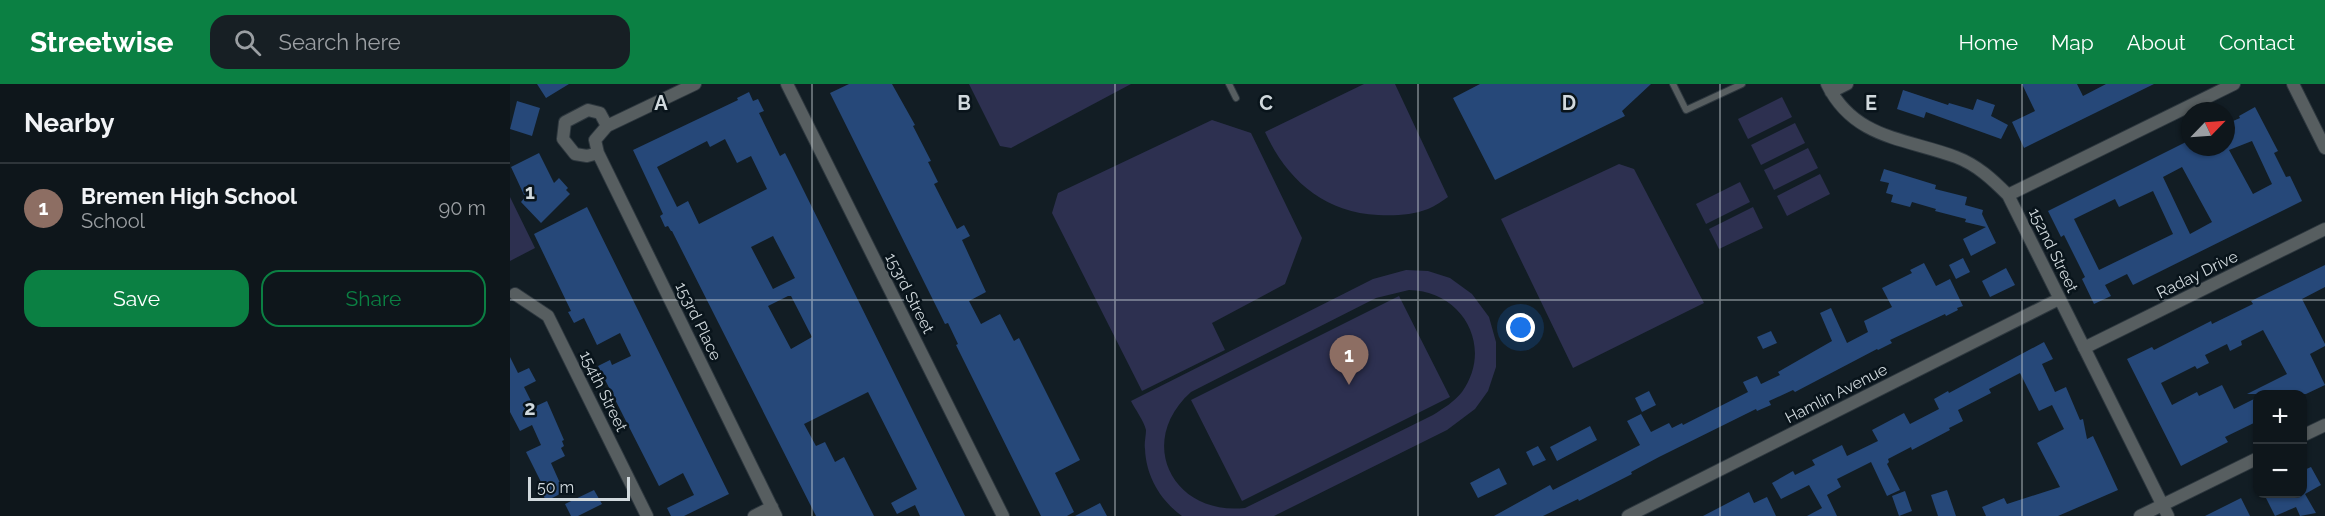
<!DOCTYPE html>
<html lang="en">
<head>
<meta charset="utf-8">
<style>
  :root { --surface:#0e161b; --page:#171f24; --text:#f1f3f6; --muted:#9b9fa3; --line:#2e353a; --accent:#0b8043 }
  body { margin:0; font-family:Raleway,sans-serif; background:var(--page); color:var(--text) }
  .controls { position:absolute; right:18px; bottom:18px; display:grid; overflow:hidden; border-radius:12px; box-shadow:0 2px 4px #0004 }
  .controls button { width:54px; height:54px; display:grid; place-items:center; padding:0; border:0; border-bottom:2px solid var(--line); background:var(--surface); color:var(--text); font:30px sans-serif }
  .compass { position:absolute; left:1671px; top:18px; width:54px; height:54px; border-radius:50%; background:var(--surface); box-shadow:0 2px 4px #0004; rotate:65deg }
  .scale { position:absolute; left:18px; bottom:15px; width:102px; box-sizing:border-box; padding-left:6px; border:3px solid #d1d9dd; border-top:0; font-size:16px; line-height:21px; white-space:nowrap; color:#d1d9dd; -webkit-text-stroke:4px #09141b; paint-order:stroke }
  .you { position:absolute; left:1011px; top:244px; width:21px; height:21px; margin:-15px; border:4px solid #fff; border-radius:50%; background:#1a73e8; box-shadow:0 0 0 9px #1a73e833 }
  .badge { display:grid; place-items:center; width:39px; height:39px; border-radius:50%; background:var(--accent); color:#fff; font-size:20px; font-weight:700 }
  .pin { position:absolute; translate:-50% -50px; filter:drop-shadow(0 2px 3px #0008) }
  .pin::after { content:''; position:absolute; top:32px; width:21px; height:18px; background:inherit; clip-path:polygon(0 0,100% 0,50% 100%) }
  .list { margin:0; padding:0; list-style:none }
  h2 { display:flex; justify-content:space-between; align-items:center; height:78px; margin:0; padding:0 24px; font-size:26px }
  h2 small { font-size:20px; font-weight:400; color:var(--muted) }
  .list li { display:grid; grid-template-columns:39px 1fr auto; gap:18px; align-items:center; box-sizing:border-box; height:90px; padding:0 24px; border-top:2px solid var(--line) }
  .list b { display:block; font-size:22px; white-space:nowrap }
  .list p { margin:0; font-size:20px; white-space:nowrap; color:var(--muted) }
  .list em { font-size:20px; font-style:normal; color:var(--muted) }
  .actions { display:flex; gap:12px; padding:18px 24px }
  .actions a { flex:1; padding:14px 0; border:2px solid var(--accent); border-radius:18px; text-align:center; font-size:21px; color:var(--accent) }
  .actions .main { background:var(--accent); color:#fff }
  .icon { flex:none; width:33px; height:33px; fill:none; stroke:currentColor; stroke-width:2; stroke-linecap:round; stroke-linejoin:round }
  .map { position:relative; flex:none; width:1815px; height:432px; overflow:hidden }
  header { display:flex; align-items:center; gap:36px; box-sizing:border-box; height:84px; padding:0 30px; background:var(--accent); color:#fff }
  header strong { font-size:28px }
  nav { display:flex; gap:33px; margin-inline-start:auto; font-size:21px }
  .search { width:420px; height:54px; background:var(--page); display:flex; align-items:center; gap:15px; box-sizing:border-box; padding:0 21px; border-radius:18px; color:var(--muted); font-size:22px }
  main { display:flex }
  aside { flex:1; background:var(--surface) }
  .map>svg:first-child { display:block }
  .green { fill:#2d3050; fill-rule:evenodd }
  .building { fill:#264879; fill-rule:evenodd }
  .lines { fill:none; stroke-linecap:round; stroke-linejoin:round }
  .service-casing { stroke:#2d373e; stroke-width:8 }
  .minor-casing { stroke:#2d373e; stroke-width:14 }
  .service { stroke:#575e60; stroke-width:6 }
  .minor { stroke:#575e60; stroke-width:12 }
  .grid { fill:none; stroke:#d1d9dd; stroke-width:1.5; stroke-opacity:0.55 }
  .labels { text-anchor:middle; stroke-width:5; stroke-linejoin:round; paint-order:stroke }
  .street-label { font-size:16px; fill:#d1d9dd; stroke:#09141b }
  .grid-label { font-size:20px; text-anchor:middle; font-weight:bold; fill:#d1d9dd; stroke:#09141b; stroke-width:5; stroke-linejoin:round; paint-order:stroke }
</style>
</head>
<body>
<header>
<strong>Streetwise</strong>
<div class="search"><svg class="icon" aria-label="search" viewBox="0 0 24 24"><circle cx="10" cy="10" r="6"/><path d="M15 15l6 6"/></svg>Search here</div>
<nav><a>Home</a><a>Map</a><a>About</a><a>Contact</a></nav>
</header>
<main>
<aside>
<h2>Nearby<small></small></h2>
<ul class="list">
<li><span class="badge" style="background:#8d6e63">1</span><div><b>Bremen High School</b><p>School</p></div><em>90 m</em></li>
</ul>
<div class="actions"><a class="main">Save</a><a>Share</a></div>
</aside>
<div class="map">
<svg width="1815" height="432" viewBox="0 0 1815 432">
  <rect width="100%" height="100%" fill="#121d24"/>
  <path class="green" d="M459,0H621L501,64L490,62Z
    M854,0H885L938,113C932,117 925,122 918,125C903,131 884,132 868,131C814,128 777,96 755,48Z
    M1272,13L1282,33L1238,55L1228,35Z
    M702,36L741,49L792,154L775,200L702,239L715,266L632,307L542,129L548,109Z
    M1285,39L1295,59L1251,81L1241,61Z
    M1298,64L1308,84L1264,106L1254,86Z
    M1109,80L1124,85L1194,219L1063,284L991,135Z
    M1310,90L1320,110L1277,132L1267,112Z
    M1230,98L1240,118L1196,140L1186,120Z
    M0,113L25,164L0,177Z
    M1243,123L1253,144L1209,165L1199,145Z
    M896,186L918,187L940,194L962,210L979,233L986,258V283L978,307L965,325L937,346L764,432H672C650,416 636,392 635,365C634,359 636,352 636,346C634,337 625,325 621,317L863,195ZM899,206C953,207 984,263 952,308C944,318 934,324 923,331L735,424C663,432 625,358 681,308L866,214Z
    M889,212L940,313L732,417L681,316Z"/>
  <path class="building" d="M27,0H59L36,14Z
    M339,0H382L405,41L403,42L421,77L418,78L428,98L424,100L447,145L454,141L460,152L452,156L476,208L459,217L471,240L490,230L504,257L509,254L570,376L545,389L564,428L557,432H531L446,261L448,260L438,239L435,240L320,9Z
    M970,0H1141L1112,27L1115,32L985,96L943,14Z
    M1512,0H1567L1573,12L1596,0H1644L1514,64L1502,38L1525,27Z
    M1393,6L1438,21L1439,19L1463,26L1467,15L1485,21L1481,32L1498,41L1491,55L1416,28L1414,34L1387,25Z
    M239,8L243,17L248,15L254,27L249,29L270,72L275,69L289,97L455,432H410L405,421L387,430L381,419L407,405L358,308L294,340L306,362L315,358L325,378L334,373L364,432H306L162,147H161L158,142L155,143L150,132L153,130L123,66L228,16L227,14ZM215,55L227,79L241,72L257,105L189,140L178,117L167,123L147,83L197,57L200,63ZM263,152L285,194L263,205L241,163ZM278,212H281L302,253L281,265L258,222Z
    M7,17L30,24L22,52L0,45Z
    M1745,23L1768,67L1764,69L1776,93L1780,92L1792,117L1623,201L1617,190L1595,201L1601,212L1584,220L1572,195L1575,193L1554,151L1551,153L1538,127L1680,56V63H1716V40L1730,34L1729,32ZM1742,57L1762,100L1743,110L1719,66ZM1672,83L1702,138L1680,150L1653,93ZM1643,107L1663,150L1589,186L1564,135L1605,115L1609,123Z
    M29,69L44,99L49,94L58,104L56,106L60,110L31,139L11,118L15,113L1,83Z
    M1374,85L1426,101L1425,105L1457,113L1455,121L1473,126L1472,130L1486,159L1461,172L1453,155L1476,143L1455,138L1456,135L1425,127L1426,125L1402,118L1400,123L1381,118L1383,111L1376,109L1379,99L1370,97Z
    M77,123L219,410L174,432H161L157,424L184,411L173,389L149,402L88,282L100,276L102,281L121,272L110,249L87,261L74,234L64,239L58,228L61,227L24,150Z
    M1453,174L1460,188L1446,195L1439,181Z
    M1414,179L1426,202L1440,195L1453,222L1447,224L1448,226L1436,232L1435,230L1380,256L1382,259L1368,266L1367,265L1285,308L1283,306L1259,317L1261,321L1247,327L1246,325L1149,373L1121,388L1122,390L1069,417L1068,415L1033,432H984L1040,401L1043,406L1130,361L1117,337L1131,330L1141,348L1159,339L1162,344L1172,339L1173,341L1238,308L1233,298L1247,292L1251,300L1270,291L1268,288L1322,257L1310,229L1321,224L1337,259L1358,248L1354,237L1382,223L1372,204L1402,189L1400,186Z
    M1815,181V203L1792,215L1815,260V262L1800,270L1815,301L1796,310H1737L1777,290L1753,246L1731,257L1732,261L1720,267L1717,260L1695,271L1699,279L1687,285L1685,282L1651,299L1662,321L1687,308L1689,312L1712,301L1724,325L1748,313V337L1715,353L1718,358L1671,382L1617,275L1642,263L1644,266L1701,237L1702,240L1743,220L1741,217Z
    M1496,184L1505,201L1480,213L1472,197Z
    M1261,247L1267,259L1253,265L1247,253Z
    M1534,258L1543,275L1532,280L1545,308L1556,303L1570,336L1573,335L1577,355L1583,352L1608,406L1548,432H1476L1472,423L1494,414L1497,420L1550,403L1527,359L1554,345L1542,321L1529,327L1510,289L1479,305L1481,309L1448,326L1453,337L1439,344L1440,346L1402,366L1401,363L1378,375L1379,378L1377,380L1390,406L1377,412L1361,378L1327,395L1331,403L1317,411L1327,432H1297L1312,424L1299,401L1271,415L1262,399L1283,387L1285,391L1305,381L1302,376L1332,361L1337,372L1368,357L1362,346L1394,329L1400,340L1429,325L1424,315L1438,307L1439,309Z
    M0,273L8,289L19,284L26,297L14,303L24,323L37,317L54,356L52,357L54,362L51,364L55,372L41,379L54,408L36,417L29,402L32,400L16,368L31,361L22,341L10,347L0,328Z
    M1139,307L1146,321L1132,328L1125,314Z
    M1080,342L1087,356L1047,377L1040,363Z
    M1028,362L1036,376L1023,382L1016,368Z
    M1801,383L1811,401L1795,410L1806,429L1790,432L1786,423L1765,432L1754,410H1792V387Z
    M989,384L997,400L968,414L960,399Z
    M84,406L92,420L68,432H61L55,420Z
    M1437,406L1446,432H1428L1421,411Z
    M1395,407L1402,427L1389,432L1382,412Z
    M1239,408L1244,419L1257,413L1266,432H1193Z
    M1731,414L1740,432H1695Z
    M590,419L597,432H565Z"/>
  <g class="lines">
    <g class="service-casing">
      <path id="service" d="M719,0L726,14
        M1163,0L1176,26L1232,0"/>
    </g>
    <g class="minor-casing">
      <path id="minor" d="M185,0L97,42L85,56L88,69L266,432
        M277,0L493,432
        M1317,0C1344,55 1395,54 1446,73C1467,81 1482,95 1498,111L1658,432
        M1783,0L1815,64
        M1321,8L1337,0
        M88,69L77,72L65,70L53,55L55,38L78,26L90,29L97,42
        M1498,111L1724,0
        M5,210L38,232L137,432
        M1574,264L1815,145
        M1792,352L1815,341
        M244,432L262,423
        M1118,432L1549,215
        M1630,432L1748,374"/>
    </g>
    <use href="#service" class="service"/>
    <use href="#minor" class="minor"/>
  </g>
  <path class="grid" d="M302,0V432M605,0V432M908,0V432M1210,0V432M1512,0V432M0,216H1815"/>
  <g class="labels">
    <g class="street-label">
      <text transform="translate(1544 166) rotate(64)" y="6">152nd Street</text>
      <text transform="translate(1687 190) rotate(-26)" y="6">Raday Drive</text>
      <text transform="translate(400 209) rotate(63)" y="6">153rd Street</text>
      <text transform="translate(189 237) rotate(64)" y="6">153rd Place</text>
      <text transform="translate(94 307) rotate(64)" y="6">154th Street</text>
      <text transform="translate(1326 309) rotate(-27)" y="6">Hamlin Avenue</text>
    </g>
  </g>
  <g class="grid-label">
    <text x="151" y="26">A</text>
    <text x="454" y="26">B</text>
    <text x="756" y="26">C</text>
    <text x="1059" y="26">D</text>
    <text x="1361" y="26">E</text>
    <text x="20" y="115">1</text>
    <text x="20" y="331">2</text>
  </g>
</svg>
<div class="controls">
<button>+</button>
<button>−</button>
</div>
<svg class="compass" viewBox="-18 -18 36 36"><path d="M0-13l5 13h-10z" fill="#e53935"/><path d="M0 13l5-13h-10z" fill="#9b9fa3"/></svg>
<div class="scale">50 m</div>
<div class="you"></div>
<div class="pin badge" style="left:839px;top:301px;background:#8d6e63">1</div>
</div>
</main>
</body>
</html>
